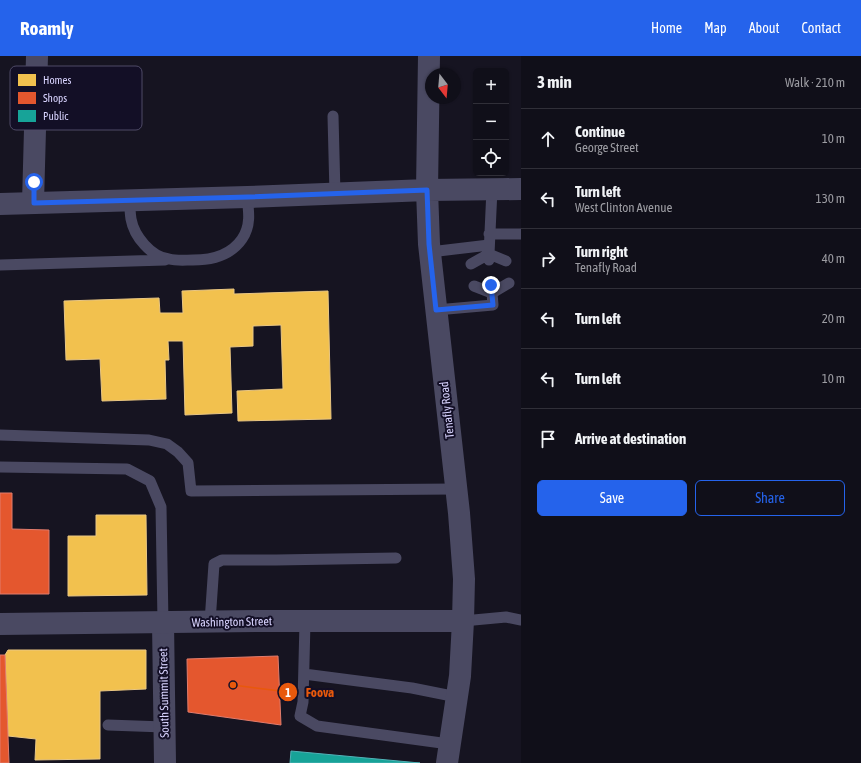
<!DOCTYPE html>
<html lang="en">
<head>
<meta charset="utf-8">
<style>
  :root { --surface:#100f19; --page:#191822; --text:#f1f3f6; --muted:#9c9ca2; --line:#302f38; --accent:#2563eb }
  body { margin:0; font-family:"Asap Condensed",sans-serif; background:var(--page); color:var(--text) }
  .controls { position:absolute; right:12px; top:12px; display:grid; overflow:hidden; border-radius:6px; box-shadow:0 1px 3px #0004 }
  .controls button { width:36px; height:36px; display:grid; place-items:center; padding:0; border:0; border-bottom:1px solid var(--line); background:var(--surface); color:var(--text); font:20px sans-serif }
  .compass { position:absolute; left:425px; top:12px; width:36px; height:36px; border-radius:50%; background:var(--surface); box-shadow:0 1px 3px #0004; rotate:164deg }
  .stop { position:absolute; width:12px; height:12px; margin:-9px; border:3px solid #2563eb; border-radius:50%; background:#fff }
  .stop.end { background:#2563eb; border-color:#fff; box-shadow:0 1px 4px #0008 }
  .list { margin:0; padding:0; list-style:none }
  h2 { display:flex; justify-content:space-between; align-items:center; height:52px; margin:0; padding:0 16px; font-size:17px }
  h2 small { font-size:13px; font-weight:400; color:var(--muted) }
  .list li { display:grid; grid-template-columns:26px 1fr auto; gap:12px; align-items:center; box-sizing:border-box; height:60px; padding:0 16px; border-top:1px solid var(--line) }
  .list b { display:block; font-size:15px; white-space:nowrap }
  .list p { margin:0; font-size:13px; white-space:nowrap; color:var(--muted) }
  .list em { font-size:13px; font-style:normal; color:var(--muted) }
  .actions { display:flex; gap:8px; padding:12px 16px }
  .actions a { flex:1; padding:9px 0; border:1px solid var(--accent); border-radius:6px; text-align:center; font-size:14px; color:var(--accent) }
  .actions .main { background:var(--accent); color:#fff }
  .icon { flex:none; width:22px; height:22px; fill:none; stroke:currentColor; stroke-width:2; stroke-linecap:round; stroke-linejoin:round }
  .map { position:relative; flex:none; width:521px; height:707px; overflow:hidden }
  header { display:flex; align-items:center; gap:24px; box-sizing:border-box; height:56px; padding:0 20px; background:var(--accent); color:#fff }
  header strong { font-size:19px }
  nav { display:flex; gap:22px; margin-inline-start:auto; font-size:14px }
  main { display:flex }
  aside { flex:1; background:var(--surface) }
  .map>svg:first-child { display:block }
  .homes { fill:#f2c14e; stroke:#eac783 }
  .shops { fill:#e4572e; stroke:#e17c6d }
  .public { fill:#17a398; stroke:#51b2b7 }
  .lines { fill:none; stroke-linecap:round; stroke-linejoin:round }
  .service { stroke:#4a4962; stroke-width:11 }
  .minor { stroke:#4a4962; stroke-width:22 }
  .tertiary { stroke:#4a4962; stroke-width:22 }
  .route { stroke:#2563eb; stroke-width:5 }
  .labels { text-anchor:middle; stroke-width:4; stroke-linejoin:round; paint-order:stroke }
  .street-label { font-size:12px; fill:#d9d4ff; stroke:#130f26 }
  .key { fill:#130f26; stroke:#4e4a67; stroke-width:1 }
  .key-label { font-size:11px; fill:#d9d4ff }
  .leader { fill:none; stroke:#e8590c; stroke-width:1.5 }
  .callout-dot { fill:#e8590c; stroke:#130f26; stroke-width:1.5 }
  .mark-label { font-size:12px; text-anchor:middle; font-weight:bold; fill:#fff }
  .callout-label { font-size:13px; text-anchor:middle; font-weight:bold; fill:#e8590c; stroke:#130f26; stroke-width:4; stroke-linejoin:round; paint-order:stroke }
</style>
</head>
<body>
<header>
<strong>Roamly</strong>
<nav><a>Home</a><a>Map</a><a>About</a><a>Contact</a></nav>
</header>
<main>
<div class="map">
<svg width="521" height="707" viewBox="0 0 521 707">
  <rect width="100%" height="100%" fill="#161421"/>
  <path class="homes" d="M234,233V238L328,235L331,363L238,365L237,335L283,333L281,269L253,270V290L230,291L232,357L185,359L183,285H168L169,304H165L166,343L102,345L100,303L66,304L64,245L159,242L160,257H183L182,235Z
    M96,459H146L147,539L68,540V480H96Z
    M8,594H146V633L100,635V703L35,704L36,683L8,680L5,599Z"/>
  <path class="shops" d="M0,437H12V473L49,474V538H0Z
    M0,599H5L9,707H0Z
    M278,600L281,669L188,656L187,603Z"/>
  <path class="public" d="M291,695L420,707H290Z"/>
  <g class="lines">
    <path class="service" d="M333,60L335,138
      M492,133L489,198L506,205
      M129,144C130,150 130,157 131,163C134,180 151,201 169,203C177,205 185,204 193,204C212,204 231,199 242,183C251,170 249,156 247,141
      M489,178H521
      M430,196L489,189
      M471,208L489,198V204
      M0,209L165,204
      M474,230L492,237L491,229
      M436,254L493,249L492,237L509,227
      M0,379L149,384L167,388L178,396L188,407L191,435L456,433
      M0,411L127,413L150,425L161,451L163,566
      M463,565L506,561L521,564
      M210,566L214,508L222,504H276L396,502
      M305,566L303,646L300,660L317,670L449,688
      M304,618L412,632L457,641
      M108,669L164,671"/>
    <path class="minor" d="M33,147L37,0
      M163,566L165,707"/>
    <path class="tertiary" d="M429,0L427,134L429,188L459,457L464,523L463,565L460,620L447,707
      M0,148L247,141L427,134L521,133
      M0,568L258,565H463"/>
  </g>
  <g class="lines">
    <path class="route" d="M34,126V147L248,141L427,134L429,188L436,254L493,249L491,229"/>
  </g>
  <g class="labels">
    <g class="street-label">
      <text transform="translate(447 354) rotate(-96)" y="4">Tenafly Road</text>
      <text transform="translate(232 566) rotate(-1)" y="4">Washington Street</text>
      <text transform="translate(164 637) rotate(-91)" y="4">South Summit Street</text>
    </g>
  </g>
  <rect x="10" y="10" width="132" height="64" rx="6" class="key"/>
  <rect x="18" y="18" width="18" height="12" fill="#f2c14e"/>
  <rect x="18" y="36" width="18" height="12" fill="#e4572e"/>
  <rect x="18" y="54" width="18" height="12" fill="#17a398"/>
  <g class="key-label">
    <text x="43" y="28">Homes</text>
    <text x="43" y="46">Shops</text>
    <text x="43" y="64">Public</text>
  </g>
  <path class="leader" d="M233 629L288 636"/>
  <g class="callout-dot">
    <circle cx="233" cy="629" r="4"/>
    <circle cx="288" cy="636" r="10"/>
  </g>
  <g class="mark-label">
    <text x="288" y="641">1</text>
  </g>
  <g class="callout-label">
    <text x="320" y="641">Foova</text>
  </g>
</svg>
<div class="controls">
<button>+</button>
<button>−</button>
<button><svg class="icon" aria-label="locate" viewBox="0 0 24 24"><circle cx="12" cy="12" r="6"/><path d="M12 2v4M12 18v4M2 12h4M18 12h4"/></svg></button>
</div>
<svg class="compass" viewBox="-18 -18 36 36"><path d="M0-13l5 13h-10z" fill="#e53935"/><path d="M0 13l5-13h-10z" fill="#9c9ca2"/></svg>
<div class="stop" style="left:34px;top:126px"></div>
<div class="stop end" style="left:491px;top:229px"></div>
</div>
<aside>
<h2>3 min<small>Walk · 210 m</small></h2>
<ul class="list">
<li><svg class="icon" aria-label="ahead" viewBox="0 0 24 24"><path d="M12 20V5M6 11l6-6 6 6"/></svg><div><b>Continue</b><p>George Street</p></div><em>10 m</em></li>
<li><svg class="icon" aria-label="left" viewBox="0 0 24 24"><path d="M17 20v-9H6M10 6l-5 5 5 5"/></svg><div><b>Turn left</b><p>West Clinton Avenue</p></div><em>130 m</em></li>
<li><svg class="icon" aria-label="right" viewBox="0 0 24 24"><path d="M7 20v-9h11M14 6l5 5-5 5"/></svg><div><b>Turn right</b><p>Tenafly Road</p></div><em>40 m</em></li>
<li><svg class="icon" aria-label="left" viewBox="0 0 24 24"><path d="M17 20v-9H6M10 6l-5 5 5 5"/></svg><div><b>Turn left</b></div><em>20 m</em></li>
<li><svg class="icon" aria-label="left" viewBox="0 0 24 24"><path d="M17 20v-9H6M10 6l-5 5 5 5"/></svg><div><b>Turn left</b></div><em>10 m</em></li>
<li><svg class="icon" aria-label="arrive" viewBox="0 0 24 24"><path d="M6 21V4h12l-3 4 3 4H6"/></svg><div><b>Arrive at destination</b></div></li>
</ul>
<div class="actions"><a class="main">Save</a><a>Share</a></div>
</aside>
</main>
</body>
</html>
